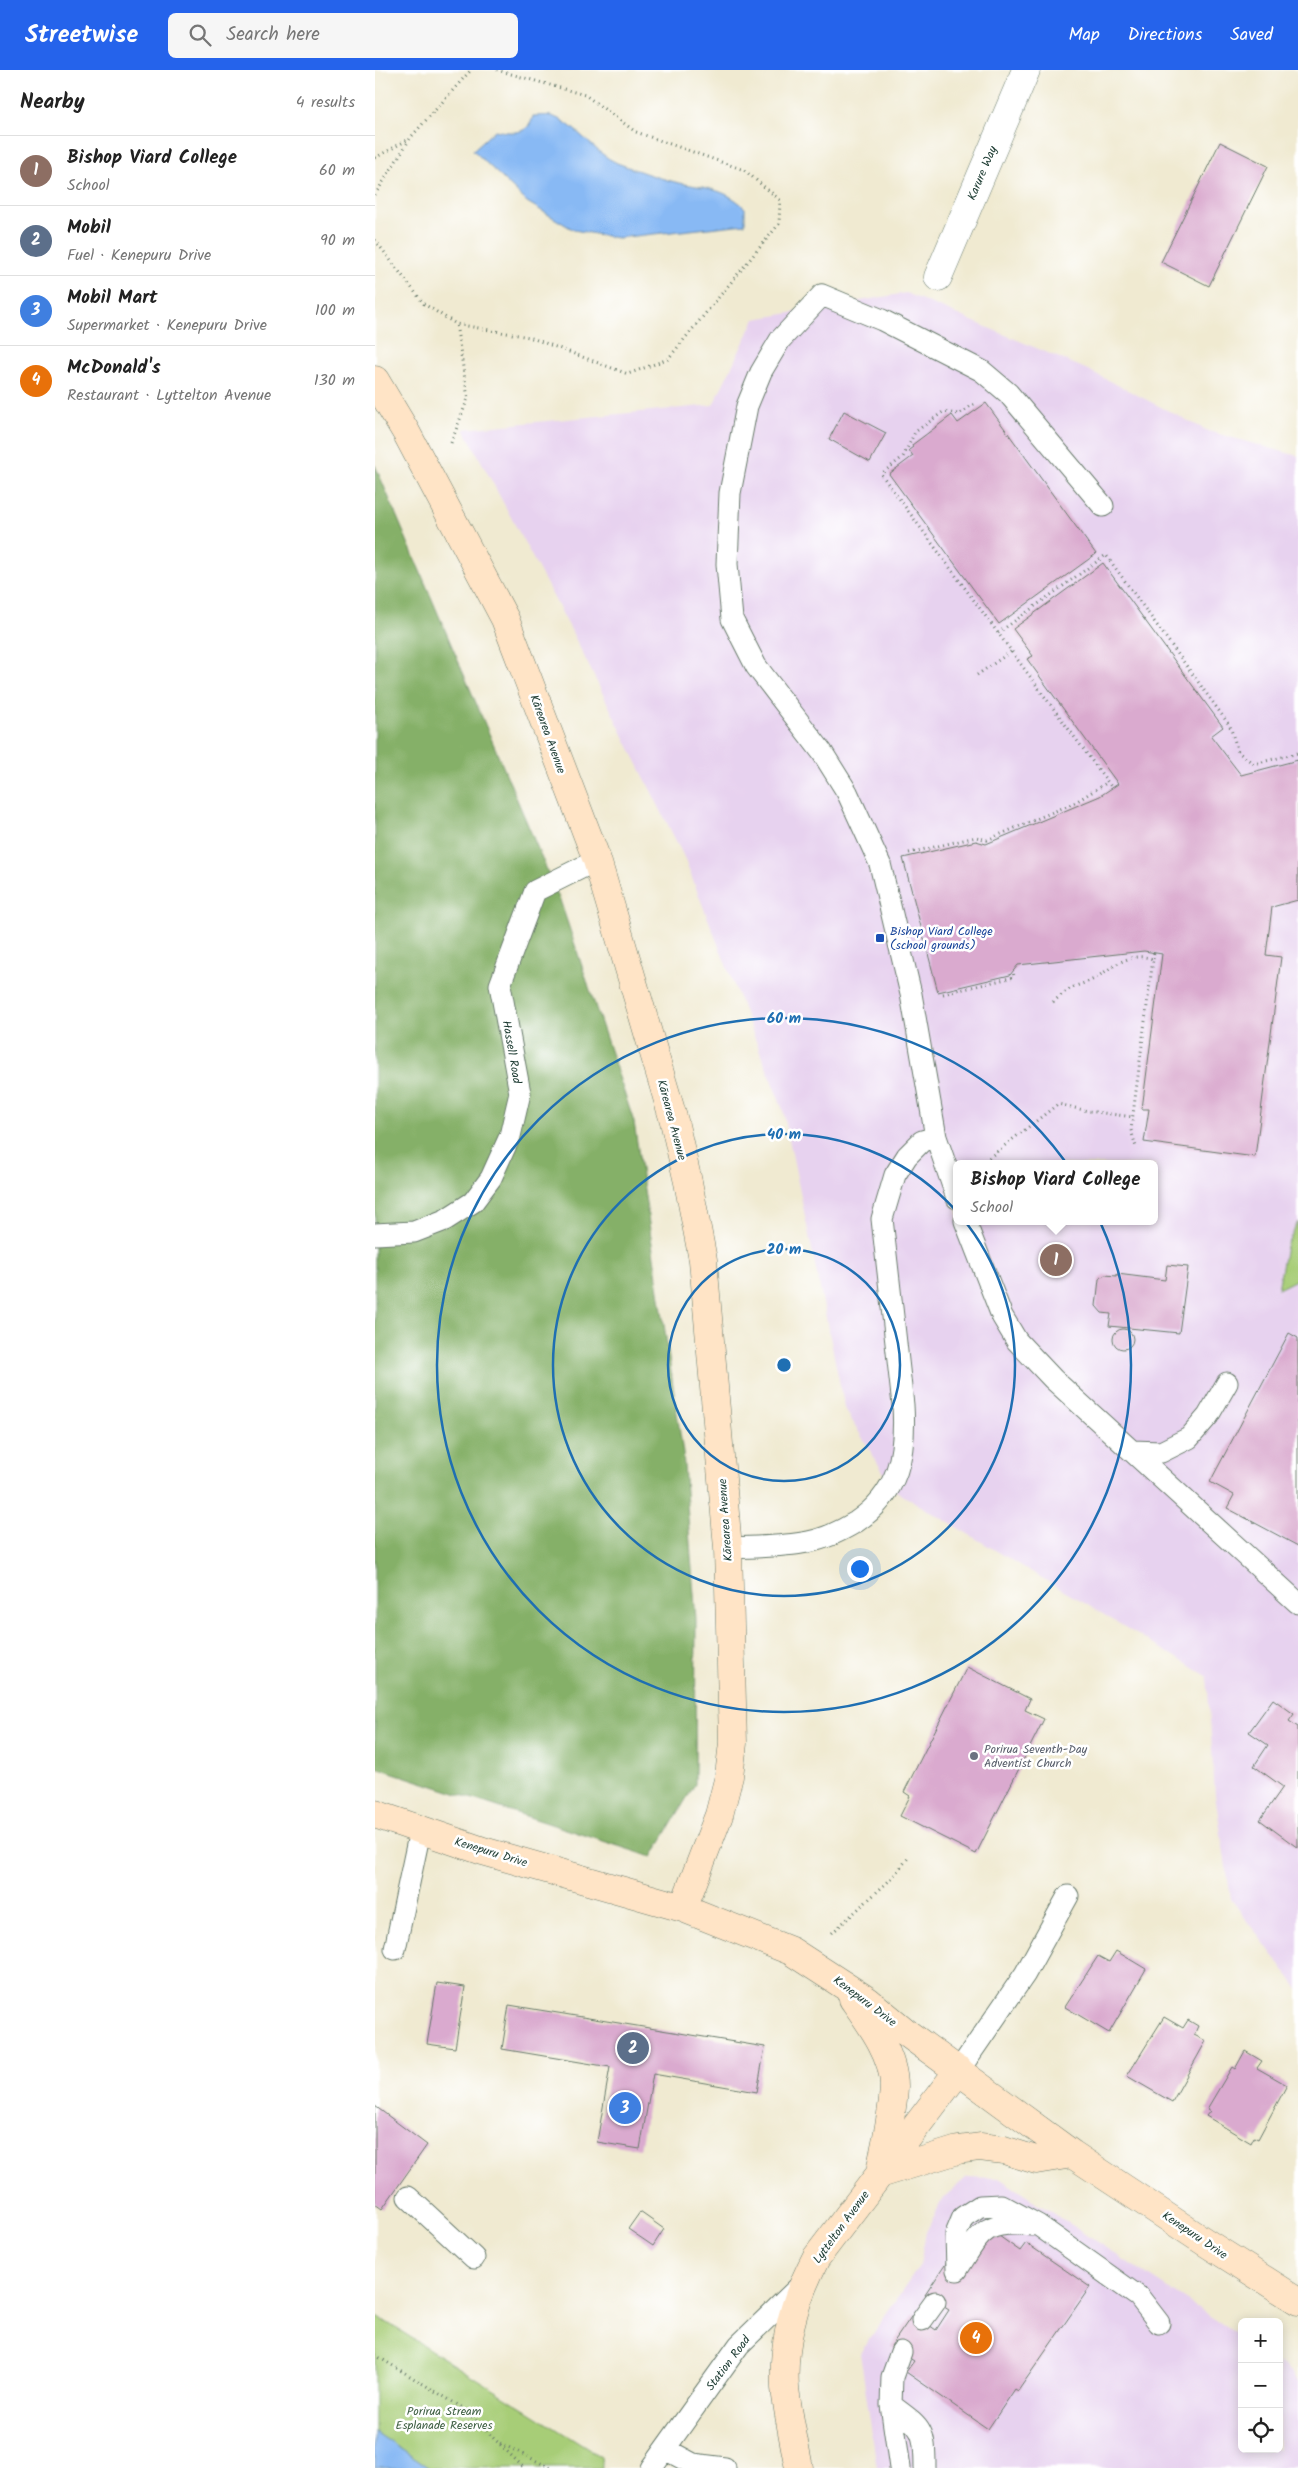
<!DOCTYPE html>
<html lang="en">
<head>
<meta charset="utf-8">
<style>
  :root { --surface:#fff; --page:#f6f6f6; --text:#222; --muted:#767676; --line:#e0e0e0; --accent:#2563eb }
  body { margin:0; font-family:Kalam,sans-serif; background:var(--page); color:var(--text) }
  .controls { position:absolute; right:15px; bottom:15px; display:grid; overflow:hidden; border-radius:8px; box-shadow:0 2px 12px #0003 }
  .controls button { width:45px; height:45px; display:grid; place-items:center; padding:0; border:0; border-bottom:1px solid var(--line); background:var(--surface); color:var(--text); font:25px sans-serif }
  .you { position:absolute; left:484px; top:1498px; width:18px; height:18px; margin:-12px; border:4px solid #fff; border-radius:50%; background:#1a73e8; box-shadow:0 0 0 8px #1a73e833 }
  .badge { display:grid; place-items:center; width:32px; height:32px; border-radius:50%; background:var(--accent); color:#fff; font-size:16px; font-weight:700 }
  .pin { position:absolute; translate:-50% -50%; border:2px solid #fff; box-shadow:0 1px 5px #0006 }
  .popup { position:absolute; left:578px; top:1090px; width:205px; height:65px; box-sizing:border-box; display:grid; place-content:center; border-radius:8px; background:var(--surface); filter:drop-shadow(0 1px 4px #0005); font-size:16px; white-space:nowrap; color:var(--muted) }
  .popup b { font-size:19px; color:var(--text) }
  .popup::after { content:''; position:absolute; left:50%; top:100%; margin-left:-10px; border:10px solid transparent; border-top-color:var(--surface) }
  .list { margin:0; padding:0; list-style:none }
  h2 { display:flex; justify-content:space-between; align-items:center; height:65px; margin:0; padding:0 20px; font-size:21px }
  h2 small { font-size:16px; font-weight:400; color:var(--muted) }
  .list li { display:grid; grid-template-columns:32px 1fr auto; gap:15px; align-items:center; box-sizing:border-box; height:70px; padding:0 20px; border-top:1px solid var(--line) }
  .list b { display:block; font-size:19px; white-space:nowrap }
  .list p { margin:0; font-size:16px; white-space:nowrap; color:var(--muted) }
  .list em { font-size:16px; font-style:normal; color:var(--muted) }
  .icon { flex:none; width:28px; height:28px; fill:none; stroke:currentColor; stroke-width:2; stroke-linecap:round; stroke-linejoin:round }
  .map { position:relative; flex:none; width:923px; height:2398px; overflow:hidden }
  header { display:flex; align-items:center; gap:30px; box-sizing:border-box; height:70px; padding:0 25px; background:var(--accent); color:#fff }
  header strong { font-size:24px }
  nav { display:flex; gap:28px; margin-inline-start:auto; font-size:18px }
  .search { width:350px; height:45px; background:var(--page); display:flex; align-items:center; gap:12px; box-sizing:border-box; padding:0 18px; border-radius:8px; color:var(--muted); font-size:19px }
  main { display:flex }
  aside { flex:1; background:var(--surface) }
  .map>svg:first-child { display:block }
  .built { fill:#e7d2ef; fill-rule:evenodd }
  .green { fill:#a7cd77; stroke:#638556 }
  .forest { fill:#85b068; stroke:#52764e }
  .water { fill:#88b9f4; stroke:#547b94 }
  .building { fill:#daaacf }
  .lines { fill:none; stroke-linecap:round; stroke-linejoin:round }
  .lane-casing { stroke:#687a6b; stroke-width:23 }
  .street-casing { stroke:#687a6b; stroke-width:29 }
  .secondary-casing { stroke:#687a6b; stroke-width:29 }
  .path { stroke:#687a6b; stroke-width:3; stroke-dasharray:1 4; stroke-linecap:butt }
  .lane { stroke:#fff; stroke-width:21 }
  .street { stroke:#fff; stroke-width:28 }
  .secondary { stroke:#ffe4c6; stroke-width:28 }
  .ring { fill:none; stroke:#1f6fb2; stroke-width:2.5 }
  .transit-dot { fill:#1a4fb4; stroke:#fff; stroke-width:2 }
  .worship-dot { fill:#6b7280; stroke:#fff; stroke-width:2 }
  .labels { text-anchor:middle; stroke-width:5; stroke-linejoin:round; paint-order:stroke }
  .street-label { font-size:12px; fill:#1f3d34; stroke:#fff }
  .transit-label { font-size:12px; fill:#164399; stroke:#fff; text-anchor:start }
  .worship-label { font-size:12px; fill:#5b616d; stroke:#fff; text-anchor:start }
  .park-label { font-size:12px; fill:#416145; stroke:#fff }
  .centre { fill:#1f6fb2; stroke:#fff; stroke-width:2.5 }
  .ring-label { font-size:15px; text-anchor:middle; font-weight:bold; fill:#1f6fb2; stroke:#fff; stroke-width:5; stroke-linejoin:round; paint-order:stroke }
</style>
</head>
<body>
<header>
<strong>Streetwise</strong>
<div class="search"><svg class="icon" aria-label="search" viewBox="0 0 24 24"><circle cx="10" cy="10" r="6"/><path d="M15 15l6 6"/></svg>Search here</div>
<nav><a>Map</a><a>Directions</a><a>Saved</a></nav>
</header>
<main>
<aside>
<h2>Nearby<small>4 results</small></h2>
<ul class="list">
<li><span class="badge" style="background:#8d6e63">1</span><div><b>Bishop Viard College</b><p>School</p></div><em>60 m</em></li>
<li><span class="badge" style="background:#5c6f8a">2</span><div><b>Mobil</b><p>Fuel · Kenepuru Drive</p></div><em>90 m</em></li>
<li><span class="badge" style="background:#3f7fe0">3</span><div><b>Mobil Mart</b><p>Supermarket · Kenepuru Drive</p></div><em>100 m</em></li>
<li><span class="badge" style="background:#e8710a">4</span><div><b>McDonald's</b><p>Restaurant · Lyttelton Avenue</p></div><em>130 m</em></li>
</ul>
</aside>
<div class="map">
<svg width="923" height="2398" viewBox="0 0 923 2398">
  <rect width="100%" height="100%" fill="#fff"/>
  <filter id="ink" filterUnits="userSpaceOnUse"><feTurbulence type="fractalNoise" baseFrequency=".02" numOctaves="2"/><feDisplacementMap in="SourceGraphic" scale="10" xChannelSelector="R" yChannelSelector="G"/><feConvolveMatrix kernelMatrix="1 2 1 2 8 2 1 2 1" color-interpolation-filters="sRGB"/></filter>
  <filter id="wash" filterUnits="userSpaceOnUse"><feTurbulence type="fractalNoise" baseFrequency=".0096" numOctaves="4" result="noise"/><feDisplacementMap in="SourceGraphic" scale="20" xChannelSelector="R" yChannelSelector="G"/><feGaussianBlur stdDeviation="1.12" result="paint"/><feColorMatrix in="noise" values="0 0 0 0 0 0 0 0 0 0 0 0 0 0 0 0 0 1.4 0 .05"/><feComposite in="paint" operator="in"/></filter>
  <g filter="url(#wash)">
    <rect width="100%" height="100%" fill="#f0ead1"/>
    <path class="built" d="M531,223L713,300L833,361L923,386V1919L856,1829L840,1725L832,1606L519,1420L470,1339L408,1040L308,785L196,560L89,359L338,335L380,249ZM582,1094H780V1151H582Z
      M592,2107L624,2108L867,2267V2379H904V2292L918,2303L923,2312V2398H502L485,2283L545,2195L551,2162L568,2128Z"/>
    <path class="green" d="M923,1152V1209L903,1219L911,1176Z
      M0,2245L226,2387L227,2398H54L0,2362Z"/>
    <path class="forest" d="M0,395L186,833L259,1052L308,1383L321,1550L320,1714L277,1787L0,1697Z"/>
    <path class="water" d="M158,46C164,46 171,45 177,46C201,54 219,83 242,93C261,100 280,107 300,112C327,118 349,117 370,138V154L242,168L199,160L152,132L98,80L120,60C136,63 154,66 158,46Z
      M0,2362L54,2398H0Z"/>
    <g id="blocks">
      <path class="building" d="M845,72L893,96L834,216L786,192Z
        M611,333L721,484L624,554L514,404L538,386L534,380L538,377L537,375L577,345L583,353Z
        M469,341L511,363L495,392L454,369Z
        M728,493L848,657L836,666L866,705L923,690V830L897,837L891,885L906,887L880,1087L769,1072L774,1039H767L787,884L769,881L643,895L635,905L563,922L528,788L601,771L611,774L725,726L743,714L652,589L658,586L638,559Z
        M792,1195L813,1197L804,1263L734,1256L736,1244L727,1243L721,1236L724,1209L730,1205L742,1206V1204L790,1210Z
        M738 1269a10 10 0 1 1 20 0a10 10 0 1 1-20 0Z
        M914,1263L923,1268V1476L852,1438L859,1425L835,1412Z
        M592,1597L655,1629L650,1640L669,1649L601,1784L525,1746L535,1726L529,1722Z
        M898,1629L919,1644L914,1651L923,1657V1778L885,1750L908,1717L879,1696L893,1675L874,1662Z
        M741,1881L771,1899L734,1963L690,1937L723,1886L734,1892Z
        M62,1913L90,1917L80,1978L52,1974Z
        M134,1935L390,1977L382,2022L278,2004L265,2079L222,2072L235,1997L127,1979Z
        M789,1947L808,1958L813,1950L823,1956L819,1965L831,1971L797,2032L752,2006Z
        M870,1981L887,1991L882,1998L912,2015L883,2069L879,2067L876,2073L831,2046L835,2041L832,2039L857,1997L860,1999Z
        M0,2036L52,2075L7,2139L0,2134Z
        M265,2142L289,2159L278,2176L253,2159Z
        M617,2161L645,2181L651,2173L715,2217L643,2321L640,2319L613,2359L531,2302L539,2291L516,2276L538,2244L561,2260L574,2240L550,2225L572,2192Z"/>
    </g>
  </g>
  <g filter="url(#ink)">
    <use href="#blocks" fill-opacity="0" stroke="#687a6b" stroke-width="1"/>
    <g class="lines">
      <g class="lane-casing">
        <path id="lane" d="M561,1067L582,1128
          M590,1151L627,1246L642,1271L678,1309L923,1533
          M0,1164L39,1162L70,1150L98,1132L116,1108L135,1066L145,1023L125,915L160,821L222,790
          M757,1381L786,1382L814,1368L833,1346L852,1313
          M353,1478C379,1477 407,1477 433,1472C450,1469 466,1461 481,1452C524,1423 531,1384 528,1335L507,1149L520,1105L532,1086L547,1071L561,1067L536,924L505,794L472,722L447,682L381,596L357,549L352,494L355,423L372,336L386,302L405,270L447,225L507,250L607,301L633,323L728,436
          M20,1879L45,1761
          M584,2000L650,1904L693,1826
          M33,2127L99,2188
          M582,2200L581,2164L588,2147L605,2136L626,2135L663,2155L764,2227L784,2253
          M582,2200C606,2162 608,2150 657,2155
          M547,2250L560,2232
          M516,2335C547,2358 550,2358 550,2398
          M290,2379L318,2394L350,2398
          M276,2398L364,2275L426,2215
          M525,2398L516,2335L517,2307L526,2282"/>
      </g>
      <g class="street-casing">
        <path id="street" d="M563,207L651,0"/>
      </g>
      <g class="secondary-casing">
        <path id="secondary" d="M0,310L31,362L130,549L222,790L299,1051L313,1112L328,1190L353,1478L358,1673L354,1706L344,1745L308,1838
          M0,1744L108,1781L308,1838L416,1881L493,1931L533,1964L697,2084L830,2172L923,2231
          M478,1929C495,1953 519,1985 519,2016C518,2043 511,2071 506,2097
          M505,2104L583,2080L605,2077L629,2080L661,2090L697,2084
          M424,2398C419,2372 413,2344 410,2318C407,2271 420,2228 441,2188L584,2000"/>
      </g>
      <path class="path" d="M0,88L34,69
        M0,125L36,67L96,0
        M0,170L49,234L81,254L154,267L253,304L293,289L404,154L405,130L369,100L261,62L210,25L122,0
        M599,334L584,344L568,342L540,362L528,387L506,404L737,718
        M76,373L93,328L81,254
        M623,563L731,485L855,656L863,682L879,694L923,683
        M602,605L637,581
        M534,783L601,767L612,770L699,733L733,712
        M778,889L779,883
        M568,924L639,907L638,901
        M678,932C684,927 690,921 697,918C704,914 712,913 719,909C738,897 754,881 778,889L756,1060L761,1077
        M606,1094L683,1034L713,1041L758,1047
        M457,1863L516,1809L534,1787
        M0,2285L88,2338L149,2398
        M125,2373L176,2398"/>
      <use href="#lane" class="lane"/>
      <use href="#street" class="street"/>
      <use href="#secondary" class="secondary"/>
    </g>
  </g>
  <g class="ring">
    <circle cx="409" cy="1295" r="116"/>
    <circle cx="409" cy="1295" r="231"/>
    <circle cx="409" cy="1295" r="347"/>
  </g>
  <rect class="transit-dot" x="500" y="863" width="10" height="10" rx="2.5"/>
  <circle class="worship-dot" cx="599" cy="1686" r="5"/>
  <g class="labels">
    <g class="street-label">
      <text transform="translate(607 103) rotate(-67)" y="4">Karure Way</text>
      <text transform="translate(173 664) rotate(70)" y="4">Kārearea Avenue</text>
      <text transform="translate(137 982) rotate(80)" y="4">Hassell Road</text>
      <text transform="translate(297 1050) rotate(75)" y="4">Kārearea Avenue</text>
      <text transform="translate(350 1450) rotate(-94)" y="4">Kārearea Avenue</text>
      <text transform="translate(116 1782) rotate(17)" y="4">Kenepuru Drive</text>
      <text transform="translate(490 1931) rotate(37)" y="4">Kenepuru Drive</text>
      <text transform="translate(466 2157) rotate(-54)" y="4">Lyttelton Avenue</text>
      <text transform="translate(820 2165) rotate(34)" y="4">Kenepuru Drive</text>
      <text transform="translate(353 2293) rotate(-53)" y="4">Station Road</text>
    </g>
    <g class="transit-label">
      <text x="515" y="865">Bishop Viard College<tspan x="515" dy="14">(school grounds)</tspan></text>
    </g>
    <g class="worship-label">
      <text x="609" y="1683">Porirua Seventh-Day<tspan x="609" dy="14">Adventist Church</tspan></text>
    </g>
    <g class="park-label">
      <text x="69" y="2345">Porirua Stream<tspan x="69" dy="14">Esplanade Reserves</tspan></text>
    </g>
  </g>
  <circle cx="409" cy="1295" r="8" class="centre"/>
  <g class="ring-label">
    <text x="409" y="953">60 m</text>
    <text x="409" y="1069">40 m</text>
    <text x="409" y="1184">20 m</text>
  </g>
</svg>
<div class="controls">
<button>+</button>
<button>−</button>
<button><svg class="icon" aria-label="locate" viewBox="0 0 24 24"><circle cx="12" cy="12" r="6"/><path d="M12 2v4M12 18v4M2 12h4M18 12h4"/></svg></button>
</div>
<div class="you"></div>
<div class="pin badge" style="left:681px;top:1190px;background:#8d6e63">1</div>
<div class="popup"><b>Bishop Viard College</b>School</div>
<div class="pin badge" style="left:258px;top:1978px;background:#5c6f8a">2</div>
<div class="pin badge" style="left:250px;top:2038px;background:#3f7fe0">3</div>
<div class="pin badge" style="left:601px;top:2268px;background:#e8710a">4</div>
</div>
</main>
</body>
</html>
